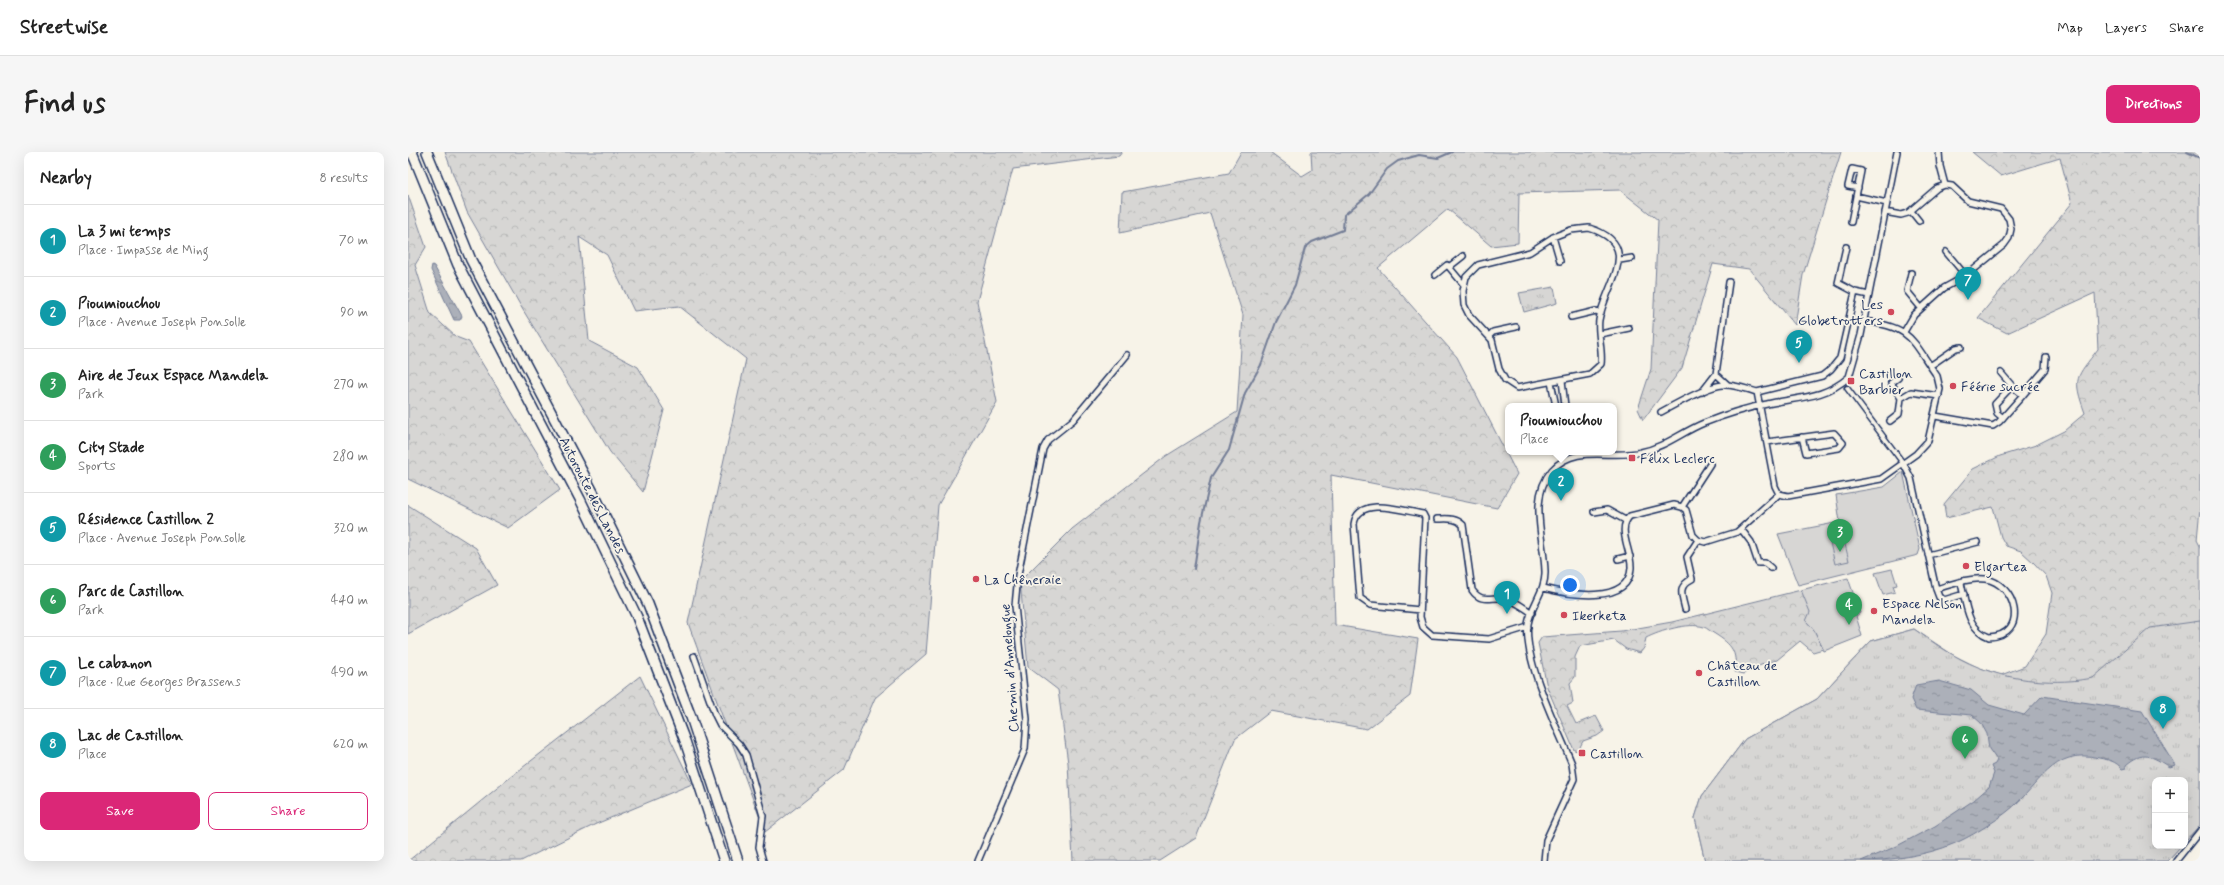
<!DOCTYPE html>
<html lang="en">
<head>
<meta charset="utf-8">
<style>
  :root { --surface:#fff; --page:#f6f6f6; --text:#222; --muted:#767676; --line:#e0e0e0; --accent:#db2777 }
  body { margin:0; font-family:Mynerve,sans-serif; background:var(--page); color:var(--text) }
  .controls { position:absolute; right:12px; bottom:12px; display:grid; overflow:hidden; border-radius:8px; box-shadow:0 4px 16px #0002 }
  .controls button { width:36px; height:36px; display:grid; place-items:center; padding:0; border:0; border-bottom:1px solid var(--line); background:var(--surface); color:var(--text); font:20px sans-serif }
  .you { position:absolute; left:1162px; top:433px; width:14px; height:14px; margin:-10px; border:3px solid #fff; border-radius:50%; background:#1a73e8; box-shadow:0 0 0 6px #1a73e833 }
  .badge { display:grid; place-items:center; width:26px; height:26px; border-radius:50%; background:var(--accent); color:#fff; font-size:13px; font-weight:700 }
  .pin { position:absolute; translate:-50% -33px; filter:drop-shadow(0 1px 2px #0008) }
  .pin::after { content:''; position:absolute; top:21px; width:14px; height:12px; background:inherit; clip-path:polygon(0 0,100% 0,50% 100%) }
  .popup { position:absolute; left:1097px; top:251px; width:112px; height:52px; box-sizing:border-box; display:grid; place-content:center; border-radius:8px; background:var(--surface); filter:drop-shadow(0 1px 3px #0005); font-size:13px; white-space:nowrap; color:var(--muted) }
  .popup b { font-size:15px; color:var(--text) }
  .popup::after { content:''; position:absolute; left:50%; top:100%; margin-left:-8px; border:8px solid transparent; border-top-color:var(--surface) }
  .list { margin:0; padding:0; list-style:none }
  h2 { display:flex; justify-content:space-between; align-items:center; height:52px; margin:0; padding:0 16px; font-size:17px }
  h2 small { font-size:13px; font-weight:400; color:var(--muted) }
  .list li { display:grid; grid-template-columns:26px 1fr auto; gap:12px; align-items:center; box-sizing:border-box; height:72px; padding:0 16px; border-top:1px solid var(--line) }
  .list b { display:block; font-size:15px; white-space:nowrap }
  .list p { margin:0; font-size:13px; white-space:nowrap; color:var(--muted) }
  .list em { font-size:13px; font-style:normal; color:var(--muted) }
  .actions { display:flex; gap:8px; padding:12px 16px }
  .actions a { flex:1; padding:9px 0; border:1px solid var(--accent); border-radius:8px; text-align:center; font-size:14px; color:var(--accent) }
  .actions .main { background:var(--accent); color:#fff }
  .map { position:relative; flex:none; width:1792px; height:709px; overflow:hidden; border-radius:8px }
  header { display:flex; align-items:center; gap:24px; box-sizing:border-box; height:56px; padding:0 20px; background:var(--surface); border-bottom:1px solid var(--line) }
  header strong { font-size:19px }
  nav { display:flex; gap:22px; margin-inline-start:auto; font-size:14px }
  .intro { display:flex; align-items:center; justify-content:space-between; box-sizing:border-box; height:96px; padding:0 24px }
  h1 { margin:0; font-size:28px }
  .button { padding:10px 18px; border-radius:8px; background:var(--accent); color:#fff; font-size:14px; font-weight:700 }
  main { display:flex; gap:24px; padding:0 24px }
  aside { flex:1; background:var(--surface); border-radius:8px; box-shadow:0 4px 16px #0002 }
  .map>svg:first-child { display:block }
  .green { fill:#d7d6d4; stroke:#798299 }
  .forest { fill:url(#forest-crowns); stroke:#798299 }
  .park { fill:url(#park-tufts); stroke:#798299 }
  .water { fill:url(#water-ripples); stroke:#727c95 }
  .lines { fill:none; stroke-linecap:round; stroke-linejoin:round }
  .stream { stroke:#727c95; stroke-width:2 }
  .pedestrian-casing { stroke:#1b2f5e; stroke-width:7 }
  .minor-casing { stroke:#1b2f5e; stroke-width:8 }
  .motorway-casing { stroke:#1b2f5e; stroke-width:12 }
  .pedestrian { stroke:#f7f3e8; stroke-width:4 }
  .minor { stroke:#f7f3e8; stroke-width:5 }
  .motorway { stroke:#f7f3e8; stroke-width:9 }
  .poi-dot { fill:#d1495b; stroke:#f7f3e8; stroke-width:1.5 }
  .labels { text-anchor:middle; stroke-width:3.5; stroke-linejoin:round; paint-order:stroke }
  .poi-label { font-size:14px; fill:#1b2f5e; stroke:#f7f3e8; text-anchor:start }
  .street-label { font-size:14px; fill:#1b2f5e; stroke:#f7f3e8 }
</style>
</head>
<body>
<header>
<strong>Streetwise</strong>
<nav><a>Map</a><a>Layers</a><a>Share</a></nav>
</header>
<div class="intro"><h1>Find us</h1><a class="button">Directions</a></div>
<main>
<aside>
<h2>Nearby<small>8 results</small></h2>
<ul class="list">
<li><span class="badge" style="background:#0f9aa8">1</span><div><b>La 3 mi temps</b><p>Place · Impasse de Ming</p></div><em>70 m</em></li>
<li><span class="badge" style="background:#0f9aa8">2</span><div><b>Pioumiouchou</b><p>Place · Avenue Joseph Ponsolle</p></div><em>90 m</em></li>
<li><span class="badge" style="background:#2e9e5b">3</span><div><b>Aire de Jeux Espace Mandela</b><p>Park</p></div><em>270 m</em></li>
<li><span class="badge" style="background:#2e9e5b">4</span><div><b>City Stade</b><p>Sports</p></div><em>280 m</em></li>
<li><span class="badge" style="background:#0f9aa8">5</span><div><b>Résidence Castillon 2</b><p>Place · Avenue Joseph Ponsolle</p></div><em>320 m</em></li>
<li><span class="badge" style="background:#2e9e5b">6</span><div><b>Parc de Castillon</b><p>Park</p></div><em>440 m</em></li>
<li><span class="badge" style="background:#0f9aa8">7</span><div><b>Le cabanon</b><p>Place · Rue Georges Brassens</p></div><em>490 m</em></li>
<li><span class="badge" style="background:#0f9aa8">8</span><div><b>Lac de Castillon</b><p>Place</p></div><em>620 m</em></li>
</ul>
<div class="actions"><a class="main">Save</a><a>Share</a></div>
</aside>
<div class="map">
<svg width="1792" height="709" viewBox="0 0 1792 709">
  <defs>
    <pattern id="forest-crowns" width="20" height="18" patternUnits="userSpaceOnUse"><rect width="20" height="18" fill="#d7d6d4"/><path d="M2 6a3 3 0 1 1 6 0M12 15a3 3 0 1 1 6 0" fill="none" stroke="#b8b8b8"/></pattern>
    <pattern id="park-tufts" width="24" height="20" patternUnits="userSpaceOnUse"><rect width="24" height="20" fill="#d7d6d4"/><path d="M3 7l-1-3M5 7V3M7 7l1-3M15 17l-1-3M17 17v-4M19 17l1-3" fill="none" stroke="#b8b8b8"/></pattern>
    <pattern id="water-ripples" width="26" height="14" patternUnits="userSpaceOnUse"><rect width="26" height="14" fill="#acb0b9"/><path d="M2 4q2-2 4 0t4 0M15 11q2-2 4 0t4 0" fill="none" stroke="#8b909a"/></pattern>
  </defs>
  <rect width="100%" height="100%" fill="#f7f3e8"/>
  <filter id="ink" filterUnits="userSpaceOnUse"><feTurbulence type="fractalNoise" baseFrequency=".025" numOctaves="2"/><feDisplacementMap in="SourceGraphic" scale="8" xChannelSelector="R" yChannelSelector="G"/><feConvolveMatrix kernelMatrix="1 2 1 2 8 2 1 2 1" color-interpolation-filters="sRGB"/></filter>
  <g filter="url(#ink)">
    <path class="green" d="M1495,320L1512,397L1510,403L1390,433L1370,382L1432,370L1428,343L1476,335Z
      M1484,417L1489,433L1485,434L1487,440L1475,443L1467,421Z
      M1440,426L1452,461L1448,464L1454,484L1416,499L1406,478L1398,469L1393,438Z"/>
    <path class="forest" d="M37,0H714L711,4L605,17L569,149L589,250L530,353L518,502L467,546L436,618L357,680L280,471L338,207L271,154L226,159L199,103L171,85L181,189L230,215L256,258L235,340L202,300L115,158L59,60Z
      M833,0H862L894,24L904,18L903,0H1433L1395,123L1387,173L1341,117L1305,112L1274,216L1235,268L1230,257L1243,217L1250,68L1212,38L1111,41L1110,91L1083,94L1040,57L970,116L1049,205L1109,322L1089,356L923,323L927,473L1010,487L1002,544L959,577L863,559L827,587L788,686L752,709H665L660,611L650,538L620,515L612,429L664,377L758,304L829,260L835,163L802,61L712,81L714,40L821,21Z
      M1564,0H1792V356L1789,388L1792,394V673L1777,689V628H1747V694H1773L1759,709H1297L1287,666L1294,644L1337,587L1409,547L1463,489L1506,477L1545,503L1569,515L1593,523L1617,514L1638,482L1644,441L1638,424L1626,411L1613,399L1598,394L1593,385L1585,355L1538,366L1536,352L1565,317L1592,304L1628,293L1656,279L1677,261C1664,225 1668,226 1690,197L1687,141L1599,181L1570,166L1664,51L1652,6L1593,24Z
      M0,43L18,95L7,113L22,161L48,185L61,190L152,338L100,376L0,327Z
      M0,353L68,396L89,433L0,482Z
      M1393,438L1402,460L1398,469L1406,478L1415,497L1405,500L1392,489L1369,508L1353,513L1335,522L1327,520C1329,499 1324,493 1307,482C1303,480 1299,476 1296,475C1280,470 1252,479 1238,486L1236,496L1232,501L1218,497L1206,488L1172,494L1167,505V525L1162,531L1165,551L1159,554L1168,572L1188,564L1196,579L1189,584L1175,589L1170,599L1166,598L1139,535L1130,491L1134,485L1213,479L1264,470Z
      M232,524L284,632L188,672L113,709H0L105,623Z"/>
    <path class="park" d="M1146,135L1149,151L1116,160L1111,141Z
      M1436,388L1441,409L1427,412L1422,391Z
      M1792,469V673L1777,689V628H1747V694H1773L1759,709H1297L1287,666L1294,644L1337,587L1409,547L1463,489L1506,477C1526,491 1547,506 1570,515C1604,529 1649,533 1685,526L1742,476Z"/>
    <path class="water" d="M24,113L26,114L54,164L52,168H46L23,118Z
      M1531,529L1563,538L1581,553L1616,563L1634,544L1734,559L1767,613L1761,615C1744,604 1735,598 1718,613V616L1714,617C1708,609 1701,608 1691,606C1644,594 1631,635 1600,659C1588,669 1559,687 1545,692C1521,703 1479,709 1453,709L1487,695L1527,674L1566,648L1581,635L1586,621L1583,614L1587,612L1589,608L1581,597L1579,582L1573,571L1564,563L1508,558L1503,547L1508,533Z"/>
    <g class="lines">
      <path class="stream" d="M1779,0L1792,6
        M786,417L793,370L803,326L821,298L837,241L853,213L868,170L887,133L897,96L904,90L935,78L936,63L961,42L979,17L990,9L1011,3L1030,6L1044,0"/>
      <g class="pedestrian-casing">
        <path id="pedestrian" d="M1439,236L1495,311"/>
      </g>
      <g class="minor-casing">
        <path id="minor" d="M1531,0L1532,14L1537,33
          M1448,44L1479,51
          M1503,59L1511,69
          M1477,60L1493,63L1500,61L1529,36L1537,33L1544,34L1560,49L1593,57L1601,67L1603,77L1601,86L1596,93L1558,124L1536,136L1506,163L1496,180
          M1443,70L1453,19L1444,17L1440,34L1450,36
          M1181,76C1237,93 1197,132 1191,168C1189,182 1195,197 1193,212L1182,222L1109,236L1097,228L1091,217L1084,188L1061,163L1056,153L1055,139L1058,125L1070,113L1122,100L1145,85L1163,78Z
          M1145,85L1152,109
          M1438,95L1430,131L1447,140L1461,143
          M1538,100L1558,124
          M1055,104L1041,115L1056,133
          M1212,108L1224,106
          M1503,121L1499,139L1513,156
          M1027,123L1039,113L1041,115
          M1163,165L1188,159L1193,161
          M1192,182L1221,176
          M1081,184L1085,180L1108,175
          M1522,214L1548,196L1553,195
          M1593,221L1605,235
          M1308,222L1321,130
          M1154,228L1157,254
          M1143,230L1148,254
          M1294,240L1308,222L1320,233
          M1349,240L1367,334L1371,342L1380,344L1473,327L1508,302L1520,289L1532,237L1529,224C1503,187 1504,175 1456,169
          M1349,240L1414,224L1423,217L1432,206L1447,140
          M1615,243L1637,217L1638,205
          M1493,246L1503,240L1531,244
          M1253,260C1268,252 1299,234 1315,233C1326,232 1338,237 1349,240
          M1527,264L1585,274L1591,270L1615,243L1605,235L1602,236L1587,252L1589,261L1595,266
          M1482,269L1491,262L1493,246L1483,231L1490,226
          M1359,290L1426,281L1435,291L1431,296L1398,301L1394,285
          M1495,311L1503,326L1528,437
          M1274,355L1302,312
          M1186,360L1199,358L1217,368
          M1029,367C1038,367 1048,365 1055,373L1064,438C1074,453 1085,443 1099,447C1108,449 1116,456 1124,461
          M1333,377L1343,390L1350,411H1357L1363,416
          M1520,403L1570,390
          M1210,407L1222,404
          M1553,431C1558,452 1559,477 1581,485C1622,483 1608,431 1577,427C1562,425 1542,433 1528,437L1531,445L1536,448L1556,442
          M1135,436C1159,442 1221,454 1223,416C1224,399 1208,377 1222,364L1266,353L1274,355L1278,358L1285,383L1290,388L1297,390L1329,380L1371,342
          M1277,457C1274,444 1269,434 1284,427L1279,405L1290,388
          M1012,458L962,453L952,446L946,372C950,343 996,359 1015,362L1017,366L1012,465L1015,475L1024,483L1081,487L1120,475
          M286,504L307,563L312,573L331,592L338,603L355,664L351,695L355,709
          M570,709L617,597L619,567L607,454L610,423L635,297L640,288L665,268L719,203
          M1136,709L1138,688L1166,627L1164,612C1150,577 1115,509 1120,472C1123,453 1138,439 1137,419C1136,386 1120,346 1144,318C1168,291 1203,308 1233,300C1257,295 1274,280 1296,271C1316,263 1338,256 1359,252C1390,245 1416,247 1441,225L1453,183L1489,0
          M1768,709L1792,679"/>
      </g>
      <g class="motorway-casing">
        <path id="motorway" d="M4,0L50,113L172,347L229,465L277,589L316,709
          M19,0L63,108L185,340L240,452L283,565L330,709"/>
      </g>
      <use href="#pedestrian" class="pedestrian"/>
      <use href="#minor" class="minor"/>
      <use href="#motorway" class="motorway"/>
    </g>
  </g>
  <g class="poi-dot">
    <circle cx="1483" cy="160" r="4"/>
    <rect x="1439" y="225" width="8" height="8" rx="2"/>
    <circle cx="1545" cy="234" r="4"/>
    <rect x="1220" y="302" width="8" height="8" rx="2"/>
    <circle cx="1558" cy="414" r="4"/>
    <circle cx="568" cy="427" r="4"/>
    <circle cx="1466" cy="459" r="4"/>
    <circle cx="1156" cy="463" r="4"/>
    <circle cx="1291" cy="521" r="4"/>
    <rect x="1170" y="597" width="8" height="8" rx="2"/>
  </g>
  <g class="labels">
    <g class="poi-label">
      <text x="1475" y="157" text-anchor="end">Les<tspan x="1475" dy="16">Globetrotters</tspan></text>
      <text x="1451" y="226">Castillon<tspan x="1451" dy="16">Barbier</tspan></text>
      <text x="1553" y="239">Féérie sucrée</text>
      <text x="1232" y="311">Félix Leclerc</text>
      <text x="1566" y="419">Elgartea</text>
      <text x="576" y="432">La Chêneraie</text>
      <text x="1474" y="456">Espace Nelson<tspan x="1474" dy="16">Mandela</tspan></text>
      <text x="1164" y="468">Ikerketa</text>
      <text x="1299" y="518">Château de<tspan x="1299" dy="16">Castillon</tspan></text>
      <text x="1182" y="606">Castillon</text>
    </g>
    <g class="street-label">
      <text transform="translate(185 343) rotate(63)" y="5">Autoroute des Landes</text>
      <text transform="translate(601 516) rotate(-94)" y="5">Chemin d’Annelongue</text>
    </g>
  </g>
</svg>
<div class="controls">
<button>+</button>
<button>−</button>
</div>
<div class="you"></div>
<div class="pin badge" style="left:1099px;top:462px;background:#0f9aa8">1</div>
<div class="pin badge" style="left:1153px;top:349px;background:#0f9aa8">2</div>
<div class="popup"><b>Pioumiouchou</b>Place</div>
<div class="pin badge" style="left:1432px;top:400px;background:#2e9e5b">3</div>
<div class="pin badge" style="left:1441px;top:473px;background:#2e9e5b">4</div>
<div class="pin badge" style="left:1391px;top:211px;background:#0f9aa8">5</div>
<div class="pin badge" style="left:1557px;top:607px;background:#2e9e5b">6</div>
<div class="pin badge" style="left:1560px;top:148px;background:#0f9aa8">7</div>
<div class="pin badge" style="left:1755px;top:577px;background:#0f9aa8">8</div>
</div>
</main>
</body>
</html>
